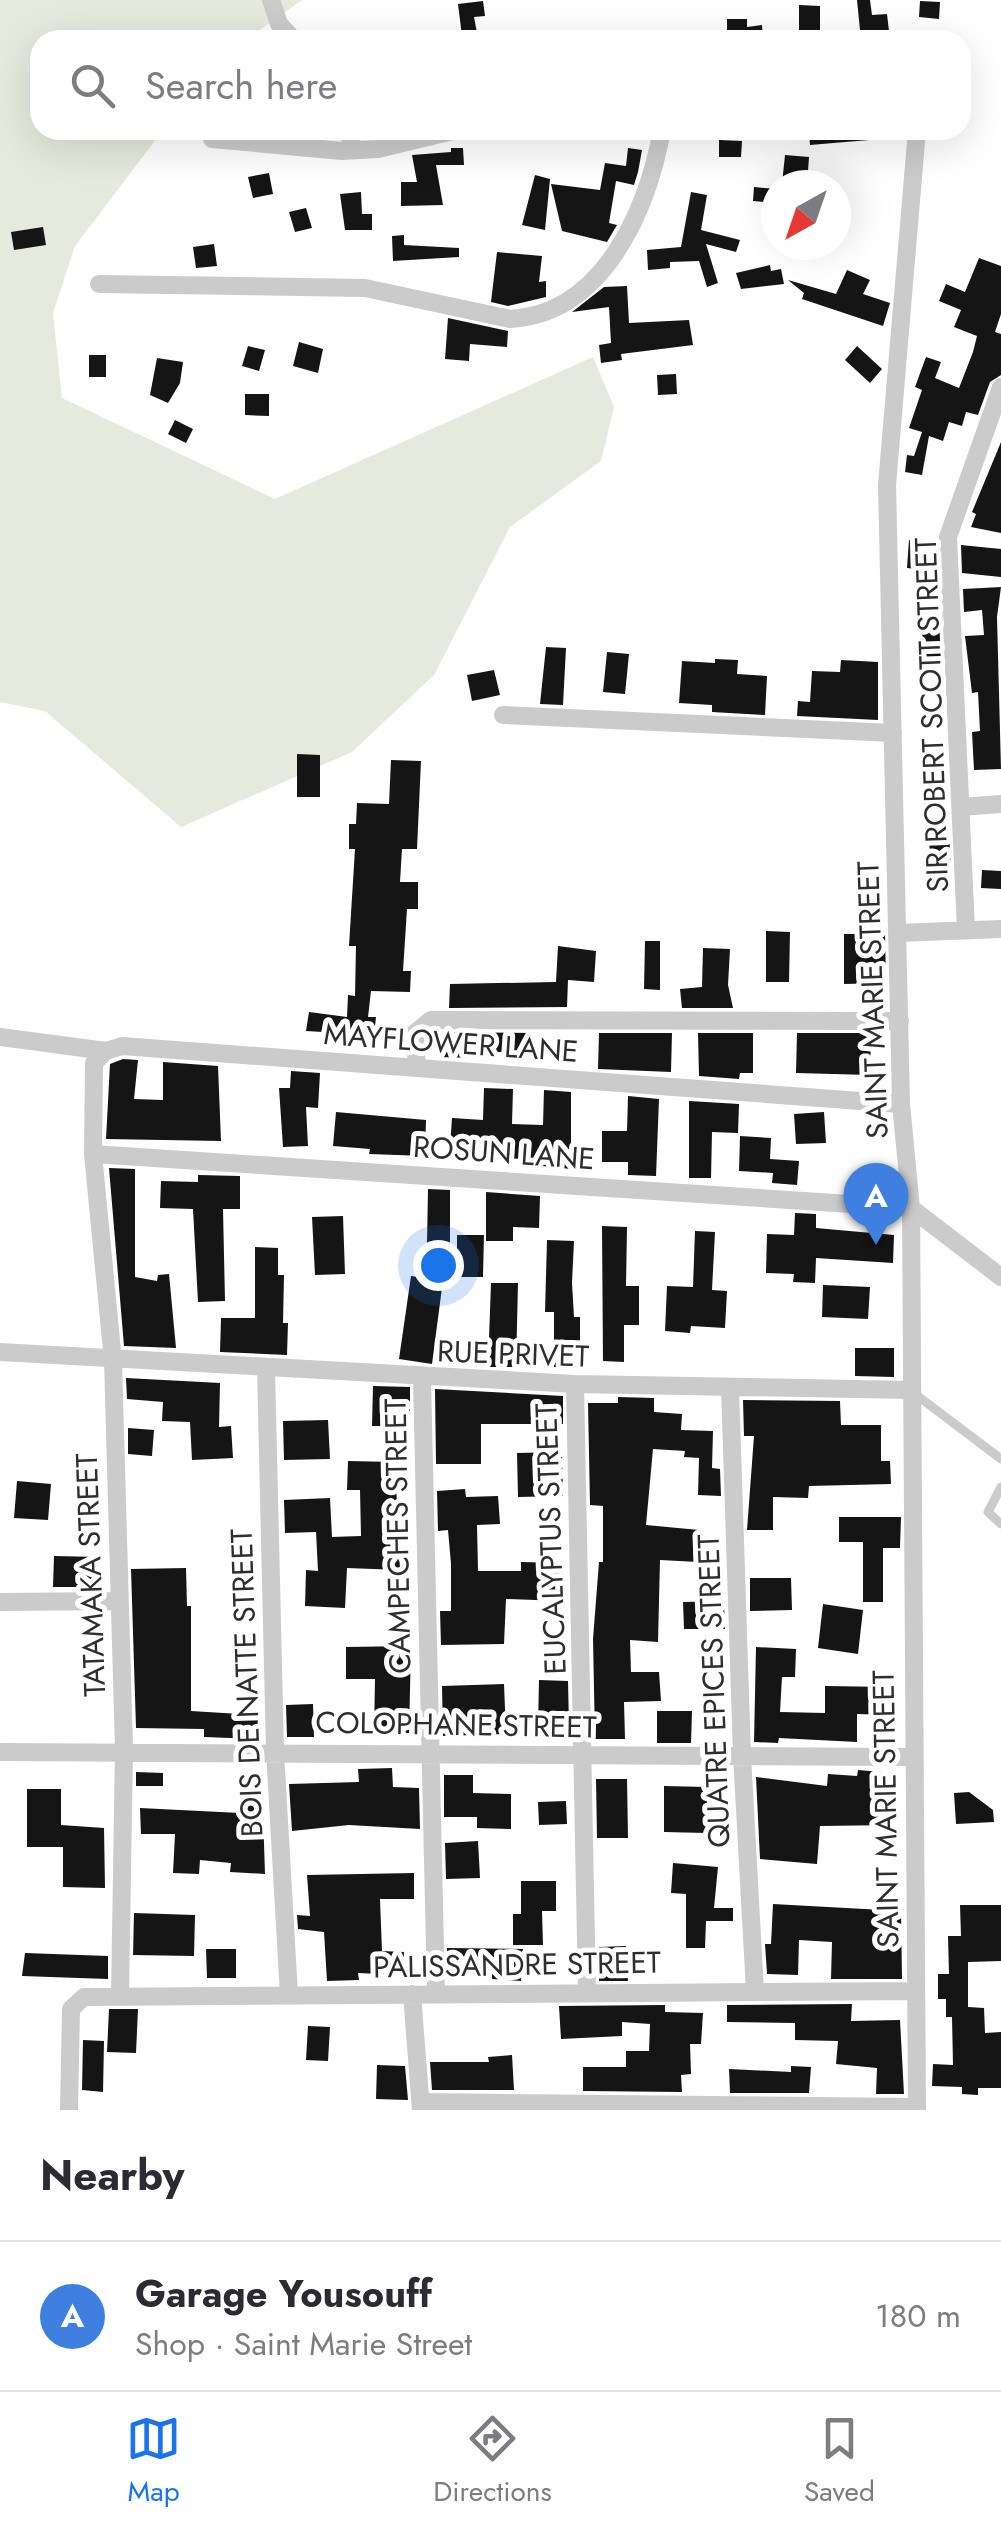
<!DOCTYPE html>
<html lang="en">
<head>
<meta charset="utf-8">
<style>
  :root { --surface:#fff; --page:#f7f7f7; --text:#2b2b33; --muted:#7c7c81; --line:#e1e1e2; --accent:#1a73e8 }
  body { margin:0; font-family:Jost,sans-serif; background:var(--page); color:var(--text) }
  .compass { position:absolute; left:761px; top:170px; width:90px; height:90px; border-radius:50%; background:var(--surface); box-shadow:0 10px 40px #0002; rotate:220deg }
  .you { position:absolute; left:438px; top:1265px; width:35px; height:35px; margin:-25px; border:8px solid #fff; border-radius:50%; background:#1a73e8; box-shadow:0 0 0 15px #1a73e833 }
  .badge { display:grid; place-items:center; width:65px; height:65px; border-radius:50%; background:var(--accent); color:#fff; font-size:32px; font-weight:700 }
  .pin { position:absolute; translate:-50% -82px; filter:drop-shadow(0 2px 5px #0008) }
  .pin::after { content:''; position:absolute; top:52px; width:35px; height:30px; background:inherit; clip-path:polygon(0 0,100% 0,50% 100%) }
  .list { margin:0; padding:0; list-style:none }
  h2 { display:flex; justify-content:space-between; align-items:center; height:130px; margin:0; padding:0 40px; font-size:42px }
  h2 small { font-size:32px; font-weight:400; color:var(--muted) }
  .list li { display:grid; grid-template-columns:65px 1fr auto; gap:30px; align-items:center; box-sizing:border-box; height:150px; padding:0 40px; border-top:2px solid var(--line) }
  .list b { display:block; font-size:38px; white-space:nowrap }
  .list p { margin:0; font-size:32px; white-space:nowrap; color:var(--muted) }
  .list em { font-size:32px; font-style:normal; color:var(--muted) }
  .icon { flex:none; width:55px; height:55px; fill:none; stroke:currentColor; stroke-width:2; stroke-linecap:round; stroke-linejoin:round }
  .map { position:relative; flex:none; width:1001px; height:2110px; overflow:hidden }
  .search { position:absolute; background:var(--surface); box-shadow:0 10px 40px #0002; left:30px; right:30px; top:30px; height:110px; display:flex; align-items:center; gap:25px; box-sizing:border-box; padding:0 35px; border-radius:30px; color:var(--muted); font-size:38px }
  .sheet { height:280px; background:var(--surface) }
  nav { display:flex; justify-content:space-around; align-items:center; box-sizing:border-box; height:140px; border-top:2px solid var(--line); background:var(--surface); font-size:28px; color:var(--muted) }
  nav a { display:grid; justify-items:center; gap:5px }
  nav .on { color:var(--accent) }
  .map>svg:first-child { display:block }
  .green { fill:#e5eadc }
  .building { fill:#151515 }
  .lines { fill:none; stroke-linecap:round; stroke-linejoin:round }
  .lane { stroke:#cbcbcb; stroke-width:9 }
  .street { stroke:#cbcbcb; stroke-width:18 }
  .labels { text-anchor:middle; stroke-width:10; stroke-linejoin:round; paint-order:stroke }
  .street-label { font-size:30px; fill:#2e2e2e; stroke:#fff }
</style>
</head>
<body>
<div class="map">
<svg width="1001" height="2110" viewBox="0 0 1001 2110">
  <rect width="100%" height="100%" fill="#fff"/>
  <path class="green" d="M0,0H302L246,40H40V130H163L75,246L53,313L62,398L275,499L593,357L614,407L601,461L510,527L434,675L352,752L181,827L45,711L0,702Z"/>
  <path class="building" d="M857,0H870L872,15L887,14L890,40H861Z
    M483,1L485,16L474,17L477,33L462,36L458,4Z
    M920,1L940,2L939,19L919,17Z
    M799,5L820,6V40H799Z
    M727,19H747V27L762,25L763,40H727Z
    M868,130L869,140L810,145L809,131Z
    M719,140L742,141L741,157H719Z
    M451,148H463L464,165H436L443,205L401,206V182H417L412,155L451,152Z
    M628,148L642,150L638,172L634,185L616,181L609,223L617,225L607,242L562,231L551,184L600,190L605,163L626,166Z
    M785,155L809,157L807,185L782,184Z
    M269,173L273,194L253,198L248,177Z
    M535,175L550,179L545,230L522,225Z
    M754,187L776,189V203L753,201Z
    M361,192L362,214H372V230H345L340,194Z
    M691,192L707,195L701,230L740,240L736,252L706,244L718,283L707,287L699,261L670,262V268L648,270L647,250L681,247Z
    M306,208L312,228L295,232L289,212Z
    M43,227L46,245L14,250L11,232Z
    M404,235V245L459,248V257L393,261L392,236Z
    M214,244L217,266L196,268L193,247Z
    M497,252L542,256L539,282L546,281V297L508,306L491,302Z
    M979,258L1001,266V314L995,332L1001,334V375L990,382L978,415L966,412L962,426L949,422L943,441L929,436L922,475L905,472L907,455L914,456L922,432L909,428L922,390L915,387L926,357L941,362L935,378L959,388L973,352L977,336L954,327L961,310L939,301L946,284L965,292Z
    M770,265L771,271L781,269L784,284L741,289L736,273Z
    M847,270L870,280L863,294L890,303L883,326L802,299L804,293L788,280L836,294Z
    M627,286L629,323L689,320L693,345L621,354L622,360L601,363L599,345L611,343L609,307L572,312L604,287Z
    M448,318L508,331L507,347L470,344L469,361L445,359Z
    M299,342L323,349L318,373L293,366Z
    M248,346L265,350L259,371L242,366Z
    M857,346L882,369L870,383L845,360Z
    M89,355H106V377H89Z
    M157,358L183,362L180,383L168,403L150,395Z
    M676,374L677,394L658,395L657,375Z
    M245,394H269V416L245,415Z
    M175,420L193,429L186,443L168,434Z
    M1001,442V533L971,527L976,514L972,512Z
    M909,540L936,542L937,571L907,568Z
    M961,545L1001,549V577L962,573Z
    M1001,587L997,617L1001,769L974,770L972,732L980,731L978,692L972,693L965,636L984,635L982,610L964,612L963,589Z
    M938,591L941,665L926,666L917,592Z
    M546,647L566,648L563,705L540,704Z
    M607,652L629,654L625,694L603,692Z
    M715,659L738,660L737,674L767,676L765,715L712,712V705L679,703L682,661L715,663Z
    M841,660L878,662V720L797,716L798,701L810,702L812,671L840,672Z
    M494,670L500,695L472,701L467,675Z
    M297,754L320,755V797H297Z
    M391,760L421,761L417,849H402L400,882H418V909H407L403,971H411L410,992L371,991L368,1017H376L374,1035L306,1031L309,1012L347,1017L348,995L355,996L356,946H349L355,849H349V824H356L357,803L389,804Z
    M949,832L951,871H945V877H933L929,843H933V833Z
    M982,870L1001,871V889L981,888Z
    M766,931L790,932L789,982H766Z
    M844,934H885L886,983L844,984Z
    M645,941H660V990L644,989Z
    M558,946L596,951L594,982L568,980L567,1007L449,1008L450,984L556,982Z
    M703,948L730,949L728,985L733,1008H682L680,989L702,987Z
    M437,1032L531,1033V1052H477V1058L437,1057Z
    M599,1033H672L671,1072L598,1069Z
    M698,1033H753V1073H740L739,1079L699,1076Z
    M797,1033H871L870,1075L796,1073Z
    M123,1059L138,1060L134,1099L163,1100V1062L218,1066L221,1141L106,1139L110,1064Z
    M291,1071L320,1073L318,1108L306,1107L308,1146L283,1147L279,1088H290Z
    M484,1088L513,1089L512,1124L543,1125L544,1090L571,1092V1169L542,1166L543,1160L485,1157L486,1149L450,1147L452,1118L483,1120Z
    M628,1096L659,1099L656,1176L628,1175V1162H602V1131H627Z
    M689,1101L739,1104L738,1133L712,1132L711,1178H689Z
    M336,1112L426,1120L425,1156L369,1154L370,1149L333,1146Z
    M824,1112L826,1143L796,1144L794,1114Z
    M740,1136L771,1138L770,1159L799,1161L797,1185L772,1183L773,1173L739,1171Z
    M109,1168L135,1169V1277L157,1281L158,1275L169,1274L176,1348L124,1346Z
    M198,1175L240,1176V1209H223L225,1301L198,1302L193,1209L160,1208L161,1181L198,1182Z
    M428,1189L450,1190V1244L427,1243Z
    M486,1192L540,1196L539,1228L513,1227V1241H486Z
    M795,1213L816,1214V1228L894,1235L893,1263L816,1258L815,1283L793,1282L794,1274L766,1273L767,1234L794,1235Z
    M343,1216L345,1274L315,1275L312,1217Z
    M602,1226L627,1227L626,1286H639V1325H624V1362L603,1361Z
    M695,1231L715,1232L712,1290L727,1291L725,1328L691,1326L690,1333L665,1331L667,1286L693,1287Z
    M457,1235H484L483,1277H457Z
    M547,1240L574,1241L572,1283L574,1317H580V1367H554V1312H545Z
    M255,1247L278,1248V1275H284L283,1323H288L287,1355L220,1352L221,1318H255Z
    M411,1276L443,1280L432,1364L399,1359Z
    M491,1283H518L516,1367H488Z
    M823,1285L870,1287L868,1319L822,1317Z
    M855,1348H894V1377L855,1376Z
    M126,1378L220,1383L219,1427L231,1426L233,1458L192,1460L190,1422L162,1421L163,1402L127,1399Z
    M373,1386L410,1387V1421L406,1426H372Z
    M435,1389L563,1396V1424H481V1464H436Z
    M618,1397L654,1398V1412L682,1414L681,1430L713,1431L712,1468L720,1469L721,1496L698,1495L699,1458L684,1457L685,1451L653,1449L646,1525L699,1530L698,1562L660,1560L658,1642L630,1640L631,1672H659L661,1701L624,1702L625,1739H595L593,1639L599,1562H603V1506L590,1505L588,1403H618Z
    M743,1400L840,1401L841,1425H881V1461H890L891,1484L809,1486L808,1498L773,1497V1530H747L754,1436H744Z
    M328,1420L330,1459L284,1460L283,1421Z
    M128,1428L154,1430L152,1456L128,1454Z
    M562,1452L563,1496L518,1497L517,1453Z
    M348,1461L395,1462L400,1570L347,1568L345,1608L305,1606L306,1570L318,1571L316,1532L285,1533L284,1500L330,1498L332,1537L361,1536L360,1490H347Z
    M17,1481L51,1484L48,1520L14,1518Z
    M465,1489L466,1497L498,1496L500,1524L477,1525L478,1571H521V1562L564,1563L563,1601L506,1599L504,1644L441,1645L440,1611H451V1564L448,1530L438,1531L437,1491Z
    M839,1517H901L900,1548H883V1602H863V1542H839Z
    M54,1556L99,1557V1587H53Z
    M186,1568L187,1606H191V1711L258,1715L257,1739L204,1737V1729L136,1728L131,1569Z
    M750,1578H791L792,1610L750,1611Z
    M724,1601L725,1629H684L683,1602Z
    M823,1604L863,1610L858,1654L818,1648Z
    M411,1646L409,1733L374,1732L375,1679H346V1647Z
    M756,1647L796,1649L795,1677H782L780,1712L825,1713V1686L891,1687L890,1715L857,1714V1742L779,1738L778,1743L754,1742Z
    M539,1680L568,1681L569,1727L538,1726Z
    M504,1684L506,1734L443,1736L442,1686Z
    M313,1704L314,1737H287L286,1705Z
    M657,1711H692L691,1743H657Z
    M392,1768L393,1787L419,1788L420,1829L349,1825L292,1831L289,1784L359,1782L358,1769Z
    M858,1770L882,1772L880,1797H894V1825L820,1826L817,1864L760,1859L756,1777L827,1786L828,1774L857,1776Z
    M136,1772L163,1773V1786H136Z
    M444,1775H473V1793L511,1794V1829L477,1828V1817H444Z
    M596,1779H627L628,1838H597Z
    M240,1782H262L265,1874L230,1872L231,1863L200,1860L199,1874L173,1873L175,1834H141L140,1808L240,1813Z
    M664,1786L707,1787V1833L664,1832Z
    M27,1789H61V1825L104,1828L105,1888L63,1887V1847H27Z
    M969,1792L993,1810L994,1822L956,1824L954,1793Z
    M566,1801L567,1824L539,1825L538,1802Z
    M478,1841L480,1878L446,1879L445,1843Z
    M673,1863L718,1867L714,1908H733V1921H706L705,1948H686V1894L671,1893Z
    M414,1873V1899H380L382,1951L404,1952L403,1975L358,1973L359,1980L327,1981L324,1932L298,1929L297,1915L310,1916L307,1875Z
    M521,1881H556V1911H542L543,1945H513V1914H521Z
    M773,1904L901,1911L902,1979H831L832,1942L799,1940L798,1975L767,1974L765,1944H771Z
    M960,1905H1001V1961L968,1962V2007L984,2008L985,2033L1001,2032V2088H978V2095L962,2094V2087L932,2086L933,2064L953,2065L952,2017H946V1999H938V1974H949L948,1936H961Z
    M134,1913L195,1915L194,1956L133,1955Z
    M626,1946L628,1981H599V1947Z
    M447,1948L523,1949L521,1981L492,1979V1973L448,1972Z
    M206,1949H236V1978H207Z
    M25,1953L108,1956V1979L22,1976Z
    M852,2004L851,2021L900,2020L904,2094H876L877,2068L836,2064L838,2041L795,2040V2023L727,2022V2005Z
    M665,2005V2012L703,2013L701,2044H690L691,2074L681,2075L682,2092L583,2091V2067H626V2051H649L650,2024L622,2022V2036L561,2039L559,2006Z
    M109,2009H138L136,2053L107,2052Z
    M308,2026L330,2027L328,2061L306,2060Z
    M83,2040L104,2041L103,2092L82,2090Z
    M512,2055L514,2090H432L430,2062H489L488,2057Z
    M377,2065L405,2066L408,2100L376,2099Z
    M791,2066L811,2067L809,2093H730L729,2069L791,2072Z"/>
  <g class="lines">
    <path class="lane" d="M911,1391L1001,1459
      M1001,1487L988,1512L1001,1524"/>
    <path class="street" d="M271,0L279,24L294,40
      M350,130L351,150
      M917,130L887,485L901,1104L911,1208L917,2110
      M212,139L342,151L378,149L457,130
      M99,284L365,288L510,319C603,314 647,211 662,130
      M503,715L893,733
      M961,807L1001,804
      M966,930L948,537L1001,387
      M898,933L1001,929
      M0,1037L106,1051
      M417,1068L415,1033L431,1020L900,1021
      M93,1154L911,1208
      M911,1208L1001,1277
      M0,1352L575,1384L911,1390
      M266,1369L275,1751L289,1995
      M422,1378L436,1993
      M575,1384L587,1992
      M730,1388L742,1755L755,1991
      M0,1602L119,1601
      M0,1752L912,1757
      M412,1994L421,2110
      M120,1995L124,1749L113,1361L93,1154L94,1063L106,1051L122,1046L901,1104
      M421,2102L917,2107
      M69,2110L71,2009L84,1997L915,1991"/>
  </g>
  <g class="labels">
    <g class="street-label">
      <text transform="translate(932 715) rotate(-92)" y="10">SIR ROBERT SCOTT STREET</text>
      <text transform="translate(873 1000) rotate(-92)" y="10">SAINT MARIE STREET</text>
      <text transform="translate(451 1043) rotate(4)" y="10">MAYFLOWER LANE</text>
      <text transform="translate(504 1153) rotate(4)" y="10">ROSUN LANE</text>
      <text transform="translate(513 1354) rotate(2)" y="10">RUE PRIVET</text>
      <text transform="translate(398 1536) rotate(-91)" y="10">CAMPECHES STREET</text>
      <text transform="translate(551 1539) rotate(-92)" y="10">EUCALYPTUS STREET</text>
      <text transform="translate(91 1575) rotate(-92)" y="10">TATAMAKA STREET</text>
      <text transform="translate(247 1683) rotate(-92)" y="10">BOIS DE NATTE STREET</text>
      <text transform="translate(714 1691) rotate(-92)" y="10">QUATRE EPICES STREET</text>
      <text transform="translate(456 1725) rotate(1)" y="10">COLOPHANE STREET</text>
      <text transform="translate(886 1809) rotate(-91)" y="10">SAINT MARIE STREET</text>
      <text transform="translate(517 1965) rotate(-1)" y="10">PALISSANDRE STREET</text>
    </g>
  </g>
</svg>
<svg class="compass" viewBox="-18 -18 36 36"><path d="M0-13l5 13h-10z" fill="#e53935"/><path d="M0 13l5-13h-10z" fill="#7c7c81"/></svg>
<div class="you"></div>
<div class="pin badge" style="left:876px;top:1245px;background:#3f7fe0">A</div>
<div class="search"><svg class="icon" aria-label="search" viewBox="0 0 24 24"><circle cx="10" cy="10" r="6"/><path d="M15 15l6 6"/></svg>Search here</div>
</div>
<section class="sheet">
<h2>Nearby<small></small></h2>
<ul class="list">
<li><span class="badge" style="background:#3f7fe0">A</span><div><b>Garage Yousouff</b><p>Shop · Saint Marie Street</p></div><em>180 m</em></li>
</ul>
</section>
<nav>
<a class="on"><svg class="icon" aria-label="map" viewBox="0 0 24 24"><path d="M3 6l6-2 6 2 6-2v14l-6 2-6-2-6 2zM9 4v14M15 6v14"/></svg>Map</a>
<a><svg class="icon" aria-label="directions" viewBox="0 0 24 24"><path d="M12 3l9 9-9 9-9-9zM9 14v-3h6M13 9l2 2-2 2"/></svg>Directions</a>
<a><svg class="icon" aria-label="saved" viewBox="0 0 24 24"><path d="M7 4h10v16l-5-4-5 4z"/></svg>Saved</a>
</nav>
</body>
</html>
